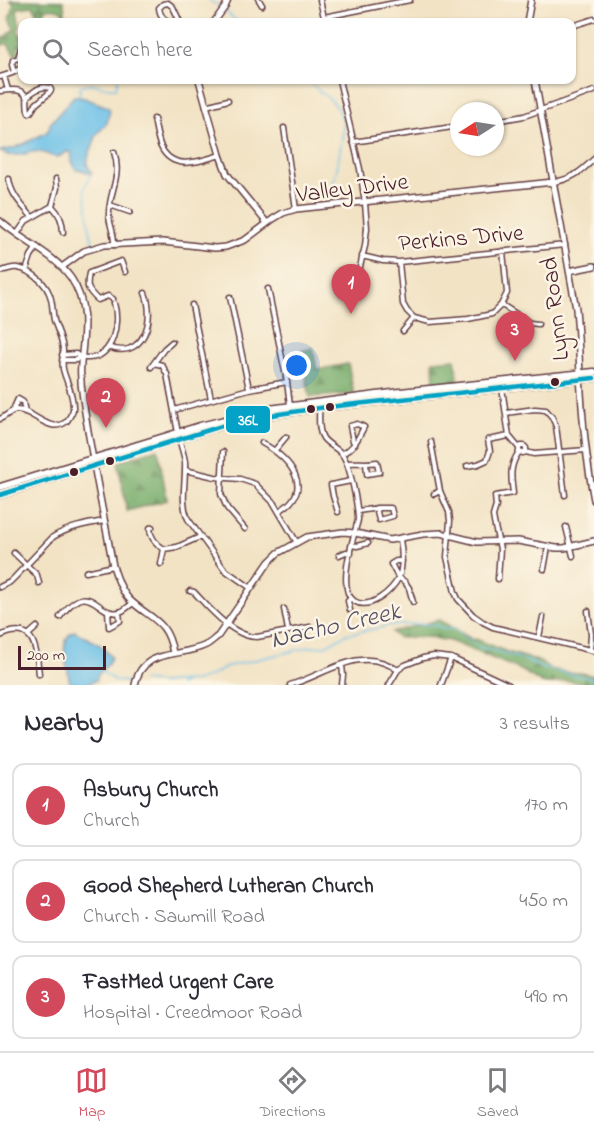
<!DOCTYPE html>
<html lang="en">
<head>
<meta charset="utf-8">
<style>
  :root { --surface:#fff; --page:#f2f2f3; --text:#2b2b33; --muted:#7c7c81; --line:#e1e1e2; --accent:#d1495b }
  body { margin:0; font-family:"Indie Flower",sans-serif; background:var(--page); color:var(--text) }
  .compass { position:absolute; left:450px; top:102px; width:54px; height:54px; border-radius:50%; background:var(--surface); box-shadow:0 2px 4px #0004; rotate:258deg }
  .scale { position:absolute; left:18px; bottom:15px; width:88px; box-sizing:border-box; padding-left:6px; border:3px solid #4a1f2b; border-top:0; font-size:16px; line-height:21px; white-space:nowrap; color:#4a1f2b; -webkit-text-stroke:4px #fcf5e5; paint-order:stroke }
  .you { position:absolute; left:297px; top:366px; width:21px; height:21px; margin:-15px; border:4px solid #fff; border-radius:50%; background:#1a73e8; box-shadow:0 0 0 9px #1a73e833 }
  .badge { display:grid; place-items:center; width:39px; height:39px; border-radius:50%; background:var(--accent); color:#fff; font-size:20px; font-weight:700 }
  .pin { position:absolute; translate:-50% -50px; filter:drop-shadow(0 2px 3px #0008) }
  .pin::after { content:''; position:absolute; top:32px; width:21px; height:18px; background:inherit; clip-path:polygon(0 0,100% 0,50% 100%) }
  .list { margin:0; padding:0; list-style:none }
  h2 { display:flex; justify-content:space-between; align-items:center; height:78px; margin:0; padding:0 24px; font-size:26px }
  h2 small { font-size:20px; font-weight:400; color:var(--muted) }
  .list li { display:grid; grid-template-columns:39px 1fr auto; gap:18px; align-items:center; box-sizing:border-box; height:84px; margin:0 12px 12px; padding:0 12px; border:2px solid var(--line); border-radius:12px }
  .list b { display:block; font-size:22px; white-space:nowrap }
  .list p { margin:0; font-size:20px; white-space:nowrap; color:var(--muted) }
  .list em { font-size:20px; font-style:normal; color:var(--muted) }
  .icon { flex:none; width:33px; height:33px; fill:none; stroke:currentColor; stroke-width:2; stroke-linecap:round; stroke-linejoin:round }
  .map { position:relative; flex:none; width:594px; height:685px; overflow:hidden }
  .search { position:absolute; background:var(--surface); box-shadow:0 2px 4px #0004; left:18px; right:18px; top:18px; height:66px; display:flex; align-items:center; gap:15px; box-sizing:border-box; padding:0 21px; border-radius:12px; color:var(--muted); font-size:22px }
  .sheet { height:366px; background:var(--surface) }
  nav { display:flex; justify-content:space-around; align-items:center; box-sizing:border-box; height:84px; border-top:2px solid var(--line); background:var(--surface); font-size:16px; color:var(--muted) }
  nav a { display:grid; justify-items:center; gap:3px }
  nav .on { color:var(--accent) }
  .map>svg:first-child { display:block }
  .forest { fill:url(#forest-firs); stroke:#5e6449; stroke-width:1.5 }
  .water { fill:#6bc0e8; stroke:#5a708a; stroke-width:1.5 }
  .lines { fill:none; stroke-linecap:round; stroke-linejoin:round }
  .stream { stroke:#6bc0e8; stroke-width:1.5 }
  .street-casing { stroke:#633c42; stroke-width:7 }
  .secondary-casing { stroke:#633c42; stroke-width:8 }
  .primary-casing { stroke:#633c42; stroke-width:9 }
  .street { stroke:#fff; stroke-width:4 }
  .secondary { stroke:#fff; stroke-width:5 }
  .primary { stroke:#fff; stroke-width:6 }
  .bus-1-casing { stroke:#fcf5e5; stroke-width:9 }
  .bus-1 { stroke:#04a2c6; stroke-width:4.5 }
  .bus-dot { fill:#4a1f2b; stroke:#fcf5e5; stroke-width:2 }
  .labels { text-anchor:middle; stroke-width:5; stroke-linejoin:round; paint-order:stroke }
  .street-label { font-size:24px; fill:#4a1f2b; stroke:#fcf5e5 }
  .water-label { font-size:26px; font-style:italic; fill:#544f64; stroke:#fcf5e5 }
  .line-badge { stroke:#fcf5e5; stroke-width:2 }
  .badge-label { font-size:16px; text-anchor:middle; font-weight:bold; fill:#fff }
</style>
</head>
<body>
<div class="map">
<svg width="594" height="685" viewBox="0 0 594 685">
  <defs>
    <pattern id="forest-firs" width="22" height="20" patternUnits="userSpaceOnUse" patternTransform="scale(1.5)"><rect width="22" height="20" fill="#73aa67"/><path d="M5 1l3.5 6h-7zM16 11l3.5 6h-7z" fill="#608a55"/></pattern>
  </defs>
  <rect width="100%" height="100%" fill="#fcf5e5"/>
  <filter id="ink" filterUnits="userSpaceOnUse"><feTurbulence type="fractalNoise" baseFrequency=".0167" numOctaves="2"/><feDisplacementMap in="SourceGraphic" scale="12" xChannelSelector="R" yChannelSelector="G"/><feConvolveMatrix kernelMatrix="1 2 1 2 8 2 1 2 1" color-interpolation-filters="sRGB"/></filter>
  <filter id="wash" filterUnits="userSpaceOnUse"><feTurbulence type="fractalNoise" baseFrequency=".008" numOctaves="4" result="noise"/><feDisplacementMap in="SourceGraphic" scale="24" xChannelSelector="R" yChannelSelector="G"/><feGaussianBlur stdDeviation="1.35" result="paint"/><feColorMatrix in="noise" values="0 0 0 0 0 0 0 0 0 0 0 0 0 0 0 0 0 1.4 0 .05"/><feComposite in="paint" operator="in"/></filter>
  <g filter="url(#wash)">
    <rect width="100%" height="100%" fill="#f2e3c5"/>
    <path class="forest" d="M10,0L63,1L65,9V22H64L62,11C57,9 50,7 45,10L42,19L40,21L37,18L36,11L33,6L18,8L17,12L20,26L18,29L19,34L22,35V47L18,45V54L15,56L8,44H4L0,46V41L9,34L14,29L9,18L12,12L14,4Z
      M313,348L317,370L348,364L354,394L310,397L301,351Z
      M455,359L459,383L434,384L433,361Z
      M158,449L167,500L127,511L118,463L125,459Z
      M439,620L473,640L476,639L507,652L538,661L551,669L570,673H581L594,676V685L578,682L565,681L548,684L542,683L521,670L450,641L428,637L401,638L397,637L392,632Z"/>
    <path class="water" d="M74,96L84,98L108,107L110,110L107,123L97,134L88,158L87,165L92,172L91,174L82,170H76L71,159L72,155L70,151C65,152 62,156 57,157C49,157 43,149 32,152C22,154 19,156 7,155L5,153L0,152V151L14,148L24,144L47,132L49,129L50,124Z
      M74,631L100,645L111,657L108,664L99,673L96,680L86,685H72C68,680 69,677 68,671C64,658 60,639 74,631Z"/>
    <g class="lines">
      <path class="stream" d="M209,0L221,8
        M225,11L238,22
        M306,80L333,102L339,110L343,121V131L337,169L328,202
        M79,97L80,88C94,77 101,91 116,88L118,80
        M91,174L84,189C89,207 87,225 93,243
        M99,670L116,681L129,682
        M142,681L163,683L170,682L195,681L208,677L229,666L310,647L325,646L347,634L380,628L389,625L422,624L435,625L444,629H454L479,647L496,651L525,660L542,668L594,679
        M179,685L184,682"/>
    </g>
  </g>
  <g filter="url(#ink)">
    <g class="lines">
      <g class="street-casing">
        <path id="street" d="M259,0L262,5
          M320,0L325,22
          M324,17L410,0
          M174,22C165,21 160,17 159,8L163,4L168,3L173,7L180,22
          M572,26L594,19
          M18,58L21,48
          M14,72L12,65L13,60L18,58L20,59L22,57
          M4,76L8,90
          M0,77C9,74 22,72 22,62L20,59
          M339,80L360,169L365,203L367,228L365,246L358,275
          M0,91C9,90 23,87 27,98C28,103 26,107 29,113L31,112L36,104L48,94L51,90L50,88C39,85 34,92 26,97
          M206,106L228,100
          M154,119C156,128 157,138 161,147C173,172 200,161 220,155
          M495,121L524,116L594,91
          M284,128L296,209
          M353,142L459,126
          M9,179C11,195 22,205 32,217
          M553,182C571,180 582,171 594,159
          M110,205L130,212
          M52,206C59,213 63,222 63,232
          M17,234L26,221L52,206L57,188L56,179
          M114,245C115,233 108,223 109,212C110,190 122,175 114,152
          M362,256L383,261L399,262L565,245
          M399,262L403,304L407,311L414,318L430,322L468,319L492,314L501,305L507,293L503,251
          M26,271L31,256L37,247
          M0,272C5,270 12,267 18,268C30,270 44,281 49,293C53,301 52,311 54,320C57,330 63,340 63,351C63,357 62,362 63,369C66,382 74,394 73,409C73,412 69,418 67,421C50,436 33,409 16,410C10,411 5,417 0,419
          M268,289L287,382L290,405
          M230,297L249,389
          M113,299L108,296L98,300C87,290 86,287 89,273L121,261L125,272
          M192,305L211,399
          M502,305L530,323L538,324
          M403,331L414,318
          M108,347C143,361 156,320 145,293
          M62,355L76,354C80,358 83,358 89,358C114,357 120,322 114,303
          M62,360H76L79,357
          M154,363L162,365L167,374L178,433
          M151,367L164,349L172,342
          M502,388L509,436L519,448V452L523,453L526,452V448L524,446H521L519,448
          M319,406C320,416 317,429 323,438C327,444 335,447 341,453C350,462 358,507 358,520C353,539 343,570 347,589C348,595 350,597 354,601C370,611 392,591 399,577C403,566 402,551 400,539
          M13,410L18,399L23,402L25,412
          M174,410L249,389L287,382
          M506,413L535,409L546,410L552,417L556,426L565,495
          M179,439C181,446 184,454 185,462C186,482 180,501 188,519L225,570L251,588
          M431,442L440,491L449,512L450,521L447,557L455,592L458,599L473,615L483,622L493,627L594,651
          M262,443C289,458 317,489 279,511
          M275,450L286,437
          M223,452L221,494L227,508L245,529
          M526,452L534,454L586,450
          M342,454C355,447 357,440 364,427L357,424L350,426L353,441L355,444
          M347,463C357,462 367,464 377,462L379,472L367,474L366,463
          M467,466L478,464L487,460L490,451L488,440L509,436
          M185,470L215,477L240,479L255,484L273,502L296,541
          M434,494L440,491
          M358,511L378,508H391L393,516L379,520L376,508
          M338,512L333,496L331,485L351,481
          M152,527L150,528C150,538 156,544 164,549L177,547L200,537
          M566,527L573,556
          M352,545L357,546L368,543
          M14,553L37,575L39,583
          M339,555L346,552L351,553
          M402,561H396L391,564L398,577L405,582L409,588L413,602
          M161,564L164,549
          M544,569L548,547
          M86,572L113,566
          M498,579L500,549L494,522L493,516L496,506L495,496L513,493C511,477 509,466 519,452
          M0,587L10,582L15,577L53,537C69,527 87,524 104,521
          M190,591L194,592C209,608 233,637 257,637L310,627
          M284,609L288,630
          M350,610L348,601L351,598
          M108,611L109,627L120,621L119,612
          M588,611L591,634L590,649
          M60,617C92,574 97,621 122,611C125,610 130,605 133,603
          M28,635L37,627
          M0,636C35,620 36,648 39,674
          M539,637L543,617
          M342,665L343,675L342,685
          M290,685C328,674 360,644 398,670
          M389,685L398,670L405,665L423,658L434,656L451,658L509,685
          M441,685L451,658"/>
      </g>
      <g class="secondary-casing">
        <path id="secondary" d="M214,22L225,7L228,0
          M527,22L531,0
          M199,80L220,155L227,174L267,223
          M535,80L576,309C578,331 579,352 580,374C582,417 586,459 594,500
          M0,221C22,241 53,253 71,278C89,305 84,333 81,363C80,375 81,387 83,399C91,455 103,511 113,566C117,578 121,591 130,600C151,620 167,619 173,653
          M62,267L84,251L104,245L163,242L215,248L226,247L245,240L273,219L283,213L296,209L553,182
          M569,271L594,266
          M135,685C142,647 181,658 206,645C210,643 214,639 218,636L269,562L278,553L307,537L343,532L355,533L390,540L423,534L441,533L477,542L518,541L556,548H564L594,541"/>
      </g>
      <g class="primary-casing">
        <path id="primary" d="M0,487L200,426L269,409L400,392L594,372
          M0,495L179,439L225,425L259,417L319,408L594,378"/>
      </g>
      <use href="#street" class="street"/>
      <use href="#secondary" class="secondary"/>
      <use href="#primary" class="primary"/>
      <g class="bus-1-casing">
        <path id="bus-1" d="M0,495L225,425L259,417L319,408L594,378"/>
      </g>
      <use href="#bus-1" class="bus-1"/>
    </g>
  </g>
  <g class="bus-dot">
    <circle cx="555" cy="382" r="5"/>
    <circle cx="330" cy="407" r="5"/>
    <circle cx="311" cy="409" r="5"/>
    <circle cx="110" cy="461" r="5"/>
    <circle cx="74" cy="472" r="5"/>
  </g>
  <g class="labels">
    <g class="street-label">
      <text transform="translate(352 187) rotate(-7)" y="8">Valley Drive</text>
      <text transform="translate(461 237) rotate(-5)" y="8">Perkins Drive</text>
      <text transform="translate(554 309) rotate(-97)" y="8">Lynn Road</text>
    </g>
    <g class="water-label">
      <text transform="translate(335 624) rotate(-13)" y="9">Nacho Creek</text>
    </g>
  </g>
  <rect class="line-badge" x="225" y="405" width="46" height="29" rx="6" fill="#04a2c6"/>
  <g class="badge-label">
    <text x="248" y="425">36L</text>
  </g>
</svg>
<svg class="compass" viewBox="-18 -18 36 36"><path d="M0-13l5 13h-10z" fill="#e53935"/><path d="M0 13l5-13h-10z" fill="#7c7c81"/></svg>
<div class="scale">200 m</div>
<div class="you"></div>
<div class="pin badge" style="left:351px;top:314px">1</div>
<div class="pin badge" style="left:106px;top:428px">2</div>
<div class="pin badge" style="left:515px;top:361px">3</div>
<div class="search"><svg class="icon" aria-label="search" viewBox="0 0 24 24"><circle cx="10" cy="10" r="6"/><path d="M15 15l6 6"/></svg>Search here</div>
</div>
<section class="sheet">
<h2>Nearby<small>3 results</small></h2>
<ul class="list">
<li><span class="badge">1</span><div><b>Asbury Church</b><p>Church</p></div><em>170 m</em></li>
<li><span class="badge">2</span><div><b>Good Shepherd Lutheran Church</b><p>Church · Sawmill Road</p></div><em>450 m</em></li>
<li><span class="badge">3</span><div><b>FastMed Urgent Care</b><p>Hospital · Creedmoor Road</p></div><em>490 m</em></li>
</ul>
</section>
<nav>
<a class="on"><svg class="icon" aria-label="map" viewBox="0 0 24 24"><path d="M3 6l6-2 6 2 6-2v14l-6 2-6-2-6 2zM9 4v14M15 6v14"/></svg>Map</a>
<a><svg class="icon" aria-label="directions" viewBox="0 0 24 24"><path d="M12 3l9 9-9 9-9-9zM9 14v-3h6M13 9l2 2-2 2"/></svg>Directions</a>
<a><svg class="icon" aria-label="saved" viewBox="0 0 24 24"><path d="M7 4h10v16l-5-4-5 4z"/></svg>Saved</a>
</nav>
</body>
</html>
